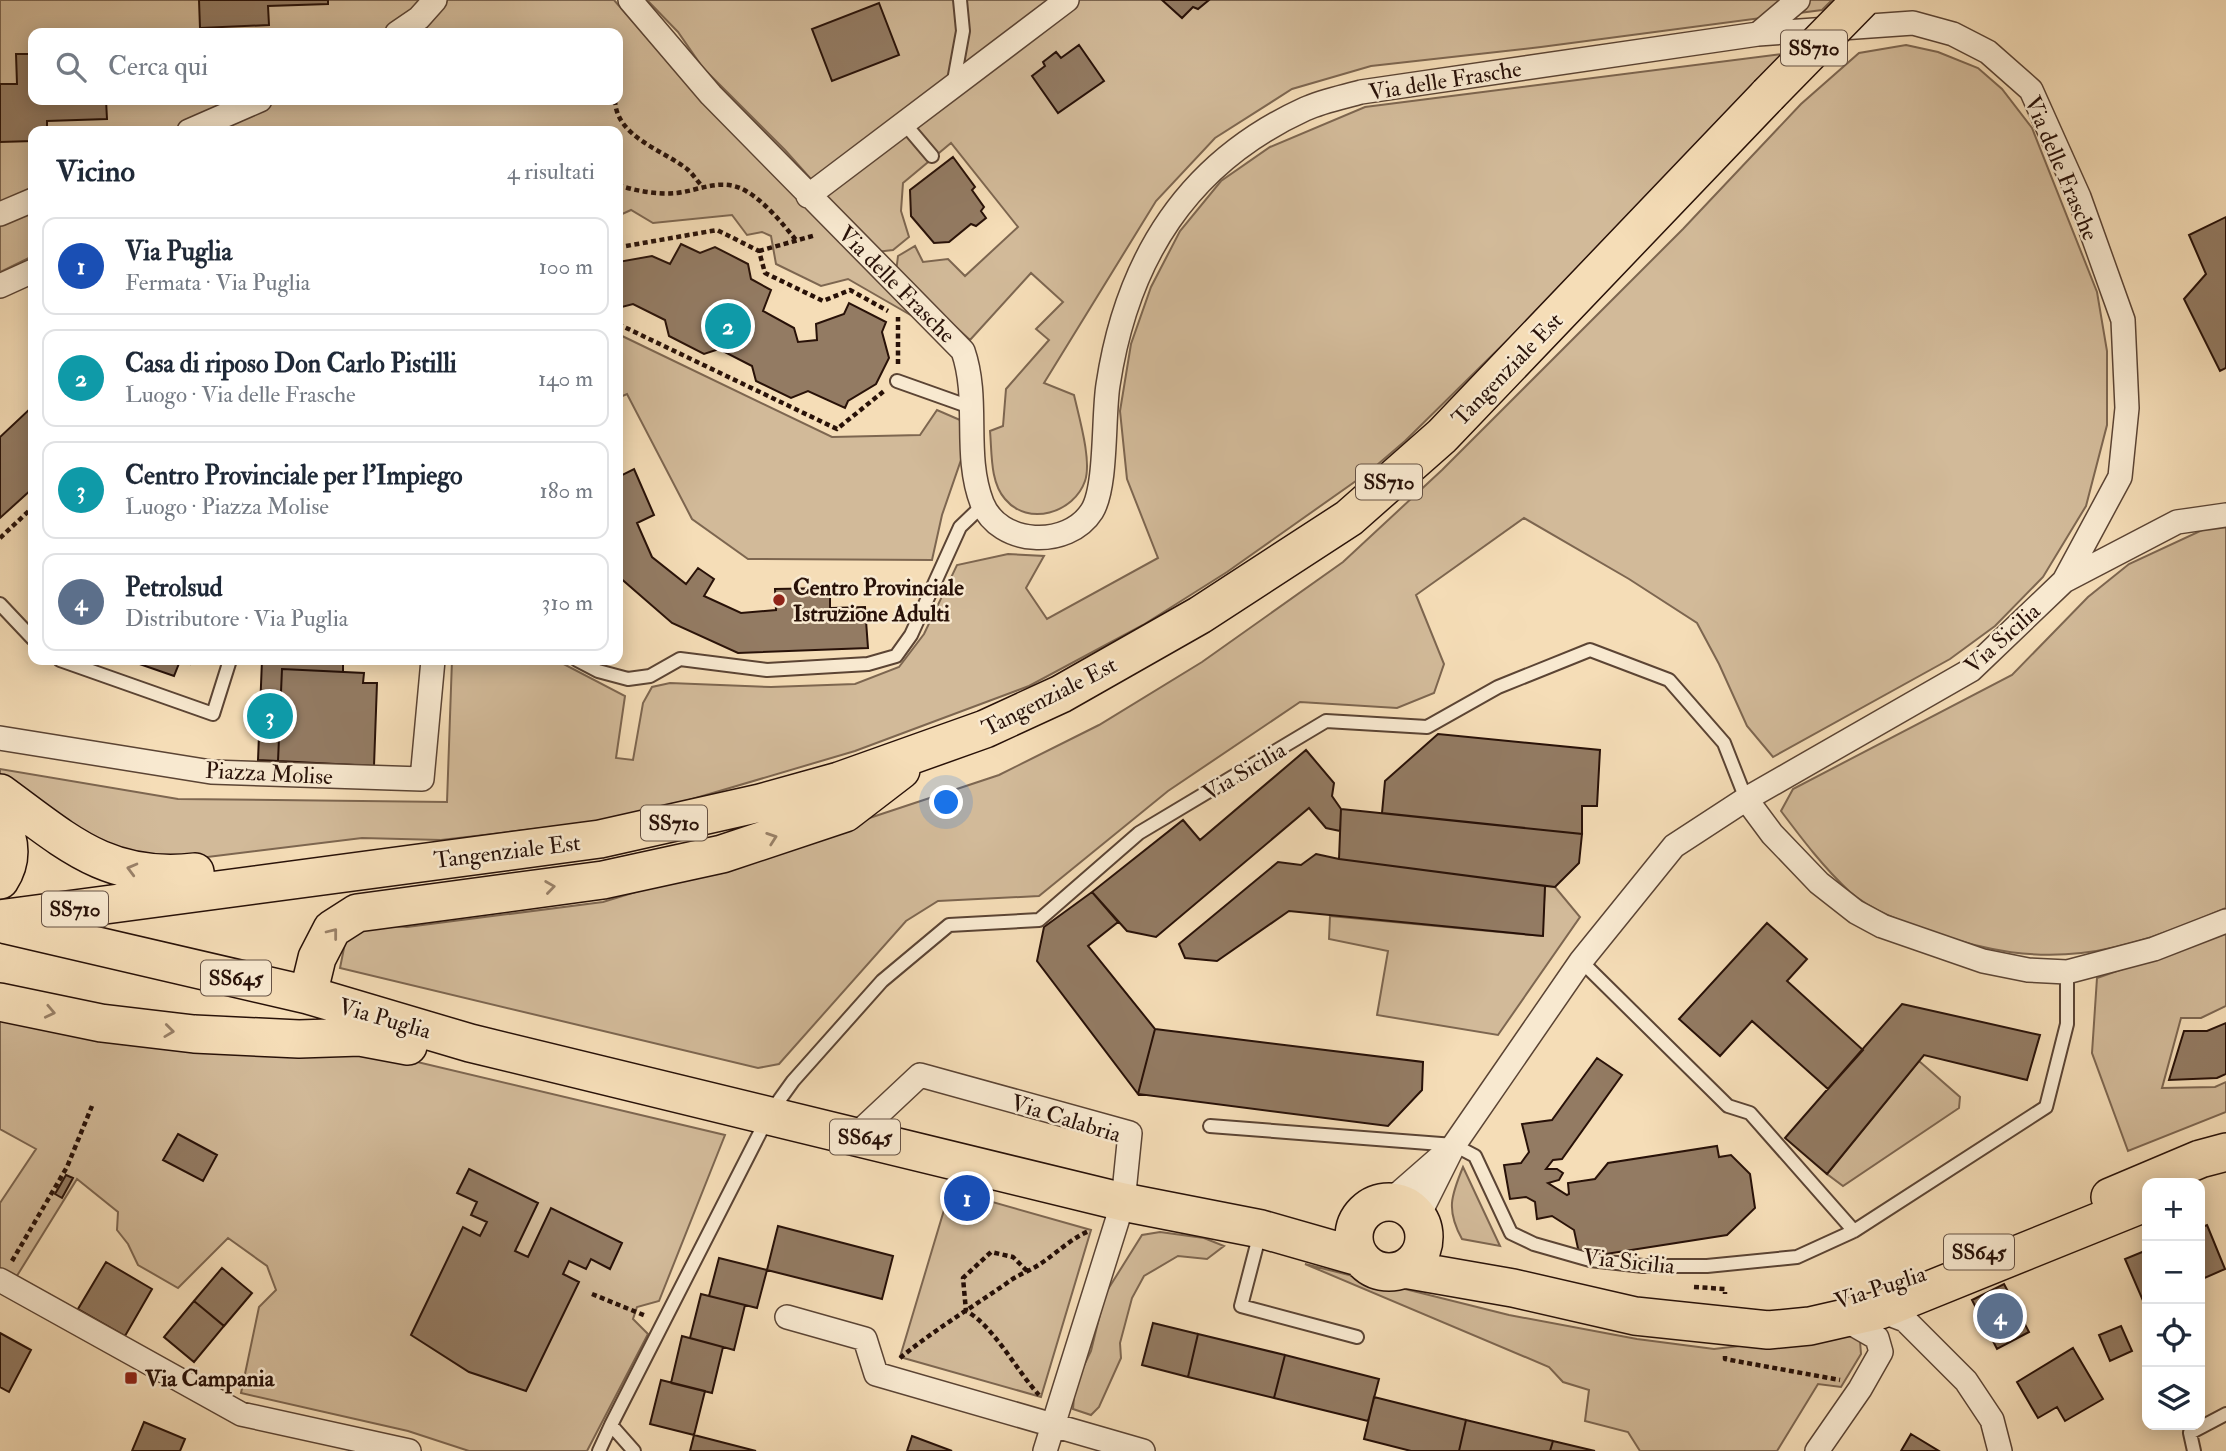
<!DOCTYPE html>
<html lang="it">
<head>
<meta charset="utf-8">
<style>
  :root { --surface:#fff; --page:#f2f2f3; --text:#1f2937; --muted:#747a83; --line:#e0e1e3; --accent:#8f2418 }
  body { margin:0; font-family:"IM FELL Double Pica",serif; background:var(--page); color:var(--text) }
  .controls { position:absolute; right:21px; bottom:21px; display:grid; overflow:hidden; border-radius:14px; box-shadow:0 4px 18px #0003 }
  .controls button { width:63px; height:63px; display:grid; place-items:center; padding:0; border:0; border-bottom:2px solid var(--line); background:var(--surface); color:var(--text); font:35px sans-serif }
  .you { position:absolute; left:947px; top:803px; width:24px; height:24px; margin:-18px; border:5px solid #fff; border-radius:50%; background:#1a73e8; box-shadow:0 0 0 10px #1a73e833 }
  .badge { display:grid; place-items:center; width:46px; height:46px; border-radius:50%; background:var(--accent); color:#fff; font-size:23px; font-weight:700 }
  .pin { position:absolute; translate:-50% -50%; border:4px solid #fff; box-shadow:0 2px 7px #0006 }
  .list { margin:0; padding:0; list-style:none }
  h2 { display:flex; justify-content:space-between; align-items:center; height:91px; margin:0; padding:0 28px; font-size:30px }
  h2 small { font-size:23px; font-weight:400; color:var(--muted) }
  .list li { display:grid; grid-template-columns:46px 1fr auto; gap:21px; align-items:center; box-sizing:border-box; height:98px; margin:0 14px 14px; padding:0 14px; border:2px solid var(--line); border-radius:14px }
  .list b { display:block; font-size:26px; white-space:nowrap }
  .list p { margin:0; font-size:23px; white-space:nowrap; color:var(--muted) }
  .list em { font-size:23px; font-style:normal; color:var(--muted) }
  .icon { flex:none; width:38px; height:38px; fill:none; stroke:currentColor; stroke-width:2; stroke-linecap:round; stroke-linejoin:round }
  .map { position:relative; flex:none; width:2226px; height:1451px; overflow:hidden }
  .search { position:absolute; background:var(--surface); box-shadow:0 4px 18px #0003; left:28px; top:28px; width:595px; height:77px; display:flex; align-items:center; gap:18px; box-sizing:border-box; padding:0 24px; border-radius:14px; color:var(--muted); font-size:26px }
  .panel { position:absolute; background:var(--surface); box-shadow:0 4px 18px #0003; left:28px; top:126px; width:595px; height:539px; border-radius:14px }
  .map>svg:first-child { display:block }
  .green { fill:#d2ba99; stroke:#7d6650; stroke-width:2; fill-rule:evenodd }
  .building { fill:#937b63; stroke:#281108; stroke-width:2 }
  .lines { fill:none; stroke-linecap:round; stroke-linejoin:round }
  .service-casing { stroke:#5b4434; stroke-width:16 }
  .minor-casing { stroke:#5b4434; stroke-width:26 }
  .primary-casing { stroke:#281108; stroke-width:40 }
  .path { stroke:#281108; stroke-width:4.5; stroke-dasharray:5 3.5; stroke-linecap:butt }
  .service { stroke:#f8e9d0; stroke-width:12 }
  .minor { stroke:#f8e9d0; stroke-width:23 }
  .primary { stroke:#f5ddb7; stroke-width:37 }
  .primary-bridge-casing { stroke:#281108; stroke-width:40; stroke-linecap:butt }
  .primary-bridge { stroke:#f5ddb7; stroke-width:37 }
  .oneway { stroke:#998168 }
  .poi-dot { fill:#8f2418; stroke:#f8e9d0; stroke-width:2.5 }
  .labels { text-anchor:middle; stroke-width:5; stroke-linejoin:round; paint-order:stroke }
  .shield { fill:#f8e9d0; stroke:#665244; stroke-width:2 }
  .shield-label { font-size:21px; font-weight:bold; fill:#281108 }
  .street-label { font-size:23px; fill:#281108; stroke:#f8e9d0 }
  .poi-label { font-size:23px; font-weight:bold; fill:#281108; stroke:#f8e9d0; text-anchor:start }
</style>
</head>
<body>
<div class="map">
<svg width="2226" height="1451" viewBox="0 0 2226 1451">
  <rect width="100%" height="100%" fill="#f5ddb7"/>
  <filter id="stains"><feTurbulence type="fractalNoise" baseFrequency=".00286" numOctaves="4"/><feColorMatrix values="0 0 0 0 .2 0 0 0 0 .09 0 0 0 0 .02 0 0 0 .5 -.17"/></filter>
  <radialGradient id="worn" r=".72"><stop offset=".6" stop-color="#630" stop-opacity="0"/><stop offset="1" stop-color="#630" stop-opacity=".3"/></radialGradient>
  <path class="green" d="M0,0H614L706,106L914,317L848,279L821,286L776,264L771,236L762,232L747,235L732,215L653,223L631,210L618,216V131H33V256L0,272ZM33,33H618V100H33Z
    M647,0H1832L1822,10L1541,47L1371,66L1292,89L1215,138L1156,201L1044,383L1074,395C1079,417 1092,461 1085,481C1074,513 1028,527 1005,499C990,482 992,453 990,431L1003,426L1006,389L1049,340L1036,329L1063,302L1031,273L970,340L896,272L898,256L915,246L923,262L948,259L965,276L1018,227L951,143L903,183L901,211L909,237L893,250L876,252L785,150L703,68L678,32Z
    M1906,45L1938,52L1978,68L2002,89L2032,128L2097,292L2107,351V425L2086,506L2043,577L1995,626L1950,659L1773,757L1747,726L1719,664L1697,623L1629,579L1524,518L1416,595L1444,664L1434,693L1397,708L1300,702L1168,791L1039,896L938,901L906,921L779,1064L758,1068L340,968L346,938L373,925L407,927L603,902L779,848L999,775L1099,725L1202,662L1343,562L1442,470L1683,229L1801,104L1859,53Z
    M1782,54L1527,321L1405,441L1370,471L1227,572L1143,625L1029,686L855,751L628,818L441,840L362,838L175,861L112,854L0,777V769L178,799L447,802L452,660H556L625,696L616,758L633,760L643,703L652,687L670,683L771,687L855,684L899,667L924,634L957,565L1008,554L1044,556L1026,588L1047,619L1158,558L1127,479L1120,411L1131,344L1151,287L1180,231L1221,181L1270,147L1365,107Z
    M618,334L832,437L920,435L937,410L960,420L962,457L942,515L932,560L748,559L692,519L627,394L618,398Z
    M2213,525L2226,526V908C2117,955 2047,973 1932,932C1905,923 1872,911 1850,892C1824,868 1802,839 1781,811L1793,789L2012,675L2088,597L2129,564Z
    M1545,886L1555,887L1580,917L1498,1035L1377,1015L1388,951L1329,939L1330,916L1542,936Z
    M2226,933V1006L2201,1018H2181L2162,1088L2215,1087L2226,1082V1112L2128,1151L2092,1053L2097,978Z
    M0,1018L371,1051L725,1135L659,1301L637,1307L633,1319L648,1334L587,1451H469L408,1431L241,1393L259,1307L276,1290L267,1266L228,1238L178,1288L138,1265L128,1244L117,1230L118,1212L77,1179L15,1279L0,1270V1203L36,1149L0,1129Z
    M1919,1061L1960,1097L1959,1108L1843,1186L1827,1174Z
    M1463,1167L1500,1246L1462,1239C1446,1210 1451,1196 1463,1167Z
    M950,1190L1091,1230L1041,1397L900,1357Z
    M1160,1232L1204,1238L1224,1246L1207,1259L1178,1256L1144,1276L1132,1298L1120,1343L1121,1358L1099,1407L1091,1415L1073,1409L1075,1384L1091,1351L1105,1294L1142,1235Z
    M1305,1264L1509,1315L1637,1339L1714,1349L1850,1333L1860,1341L1861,1354L1841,1387L1818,1384L1777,1451H1640L1628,1432L1585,1421L1589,1390L1563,1382L1549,1367Z"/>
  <path class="building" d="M199,0H328V4L268,6L269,25L200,28Z
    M1162,0H1209L1198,9L1193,7L1182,18Z
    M879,3L899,55L832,81L812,29Z
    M164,30V33H77Z
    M1079,45L1104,81L1058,113L1032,76L1045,66L1043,62L1056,52L1061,58Z
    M16,54H33V100H106L107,119L47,121V131H33V141L0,142V84H17Z
    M953,157L975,187L972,190L984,207L981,211L986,218L976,226L971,224L949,242L934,243L911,216L910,190Z
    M2226,217V368L2220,371L2184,299L2206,274L2189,235Z
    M681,244L700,253L715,247L748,264L751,279L771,290L763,311L794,328L798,342L817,340L816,324L844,314L849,303L886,322L882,332L889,358L876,384L848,401L845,408L808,391L791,398L756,381L752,366L719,349L704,354L669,336L665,320L633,304L618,308V262L652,256L670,264Z
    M33,406V488L0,518V437Z
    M634,469L654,515L637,523L652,557L686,584L698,568L714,579L704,596L741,613L776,610L775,589L830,588V608L865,607L868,648L738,653L672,623L618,576V477Z
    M128,660H191L190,664L180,661L174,676Z
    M262,660H343V672L282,669L278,761L258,760Z
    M282,669L364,673L363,683H377L374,766L278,761Z
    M1438,734L1600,750L1597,806H1582V834L1382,813L1385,781Z
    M1306,750L1334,783L1332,796L1341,809L1340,831L1326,828L1309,808L1156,937L1127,931L1092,892L1183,820L1200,840Z
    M1341,809L1582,834L1579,863L1555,887L1339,859Z
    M1316,854L1339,859L1545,886L1543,936L1289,911L1217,961L1185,958L1179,944L1278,862L1301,865Z
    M1092,892L1118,922L1088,946L1155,1029L1138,1094L1037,961L1044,927Z
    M1767,923L1807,959L1787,981L1863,1050L1828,1089L1752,1021L1720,1056L1679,1019Z
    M1902,1004L2040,1035L2027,1080L1924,1055L1827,1174L1785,1138Z
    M2226,1023V1074L2217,1078L2169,1080L2184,1031H2207Z
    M1155,1029L1423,1062L1422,1090L1388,1126L1138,1094Z
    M1597,1058L1622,1075L1562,1159L1553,1160L1546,1169H1557L1563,1173L1559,1180L1548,1183L1567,1195L1569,1194L1568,1183L1595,1179L1608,1163L1717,1146L1719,1157L1731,1155L1750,1174L1755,1208L1727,1235L1593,1256L1579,1253L1574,1230L1552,1216L1537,1219L1535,1202L1526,1197L1510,1199L1504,1165L1521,1163L1529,1152L1522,1124L1552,1120Z
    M178,1134L217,1155L203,1181L163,1160Z
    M469,1169L538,1203L515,1251L528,1257L551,1208L622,1243L610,1269L591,1259L586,1269L569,1261L563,1274L579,1282L526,1391L469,1372L411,1335L463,1227L480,1236L487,1222L471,1215L477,1202L457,1193Z
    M66,1175L73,1178L62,1198L55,1194Z
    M2207,1225L2225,1269L2200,1280V1228Z
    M778,1226L893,1256L882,1299L767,1270Z
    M2147,1250V1301L2144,1303L2125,1259Z
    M719,1258L767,1270L757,1308L709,1296Z
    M106,1262L152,1289L125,1336L78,1309Z
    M222,1268L252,1293L224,1326L194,1301Z
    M2004,1284L2029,1332L1997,1349L1972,1300Z
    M701,1294L745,1305L734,1350L690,1338Z
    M194,1301L224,1326L194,1362L164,1337Z
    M1153,1323L1198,1334L1188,1377L1142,1365Z
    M2121,1326L2132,1351L2110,1361L2099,1335Z
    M0,1333L31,1350L9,1392L0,1387Z
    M1198,1334L1285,1355L1274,1398L1188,1377Z
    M682,1336L723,1347L712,1393L671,1383Z
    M2073,1348L2103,1399L2065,1421L2057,1407L2038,1418L2017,1382Z
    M1285,1355L1379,1379L1368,1421L1274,1398Z
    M661,1380L705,1391L694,1435L650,1424Z
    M1374,1397L1466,1420L1459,1451H1411L1364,1439Z
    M1466,1420L1553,1441L1550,1451H1459Z
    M144,1422L185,1439L180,1451H132Z
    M1911,1434L1939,1451H1901Z
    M694,1435L756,1451H690Z
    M912,1436L952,1451H907Z
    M1553,1441L1595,1451H1550Z"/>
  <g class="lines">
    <g class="service-casing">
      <path id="service" d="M953,86L963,31L960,0
        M904,123L932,156
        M897,381L973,408
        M0,604L33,639
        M60,660L213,714L230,660
        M577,660L598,671L628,679L650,676L680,659L767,670L868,664L896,656L911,635L960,527L983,505
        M1581,961L1728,1106L1750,1113L1854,1231
        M1210,1126L1454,1145L1475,1156L1511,1233L1534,1244L1590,1260L1643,1266H1707L1797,1257L1854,1231L2046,1107L2067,1024V972
        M1260,1233L1241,1306L1357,1337
        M599,1451L611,1425
        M634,1451L611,1425L770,1113L793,1081L882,981L949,925L1039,920L1139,833L1326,721L1427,727L1498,687L1590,650L1669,680L1724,743L1746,799
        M2194,1451L2190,1433L2226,1414"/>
    </g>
    <g class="minor-casing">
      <path id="minor" d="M630,0L711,95L963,351C980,400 963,454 982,503C999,546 1068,549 1092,511C1107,487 1103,416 1108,385C1127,259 1187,163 1305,109C1322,101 1343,97 1361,92L1758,34L1913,23L1953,34L1988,52L2031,90L2079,197L2123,320L2127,408L2120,477L2064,581
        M397,33L419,18L435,0
        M1758,34L1798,0
        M189,131L260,100
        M808,196L1067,0
        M0,214L33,200
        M0,286L33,271
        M0,738L211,772L422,779L433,660
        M1746,799L1772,834L1819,883L1856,912L1882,926L1983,961L2028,970L2067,972L2154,949L2226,921
        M856,1135L920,1075L1130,1133L1123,1202L1045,1451
        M1390,1201L1446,1152
        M1418,1217L1454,1145L1581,961L1674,846L1746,799L1971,670L2064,581L2177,522L2226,515
        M0,1280L241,1414L409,1451
        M1876,1309L1905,1320L1966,1381L1992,1420L2000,1451
        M787,1317L865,1339L876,1374L1143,1451
        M1817,1451L1860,1389L1881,1352L1877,1338L1844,1319"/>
    </g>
    <g class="primary-casing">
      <path id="primary" d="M0,793C66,841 107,882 195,872
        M0,820C11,841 13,860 0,880
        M0,919L600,839L760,803L839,781L985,729L1061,694L1200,615L1349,518L1442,436L1768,95
        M7,925L308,995L470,1043L1123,1202L1261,1229L1359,1257
        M308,995L317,958L332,929L357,913L603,880L722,854L845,813L901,770
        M0,1002L101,1023L194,1034L299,1039L360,1037L408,1046
        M2110,1197L2200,1159L2226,1152
        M1354 1237a35 35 0 1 1 70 0a35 35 0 1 1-70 0Z
        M1404,1269L1513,1288L1635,1316L1768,1330L1810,1326L1880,1310L2147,1202"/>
    </g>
    <path class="path" d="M618,54L620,43
      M615,100C616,137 663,150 687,169C693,174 697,181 702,186
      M618,185C636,191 658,195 677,193C701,190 722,177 746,191C765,202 782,223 796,240
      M626,246L717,230L759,251L765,273L823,301L850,290L888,311
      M759,251L816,235
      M618,324L837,429L884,391
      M898,364V317
      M0,538L33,507
      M12,1261L67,1167L92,1106
      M1027,1271L1013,1257L991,1252L963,1278L966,1311C993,1325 1016,1370 1039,1395
      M1694,1287L1725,1289V1294
      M592,1294L646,1316
      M1725,1356V1359L1840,1380
      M900,1358C934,1330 971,1308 1007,1283C1017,1275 1030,1271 1040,1264C1057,1253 1070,1239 1089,1231"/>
    <use href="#service" class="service"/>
    <use href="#minor" class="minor"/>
    <use href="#primary" class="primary"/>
    <g class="primary-bridge-casing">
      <path id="primary-bridge" d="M1768,95L1861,0"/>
    </g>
    <use href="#primary-bridge" class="primary-bridge"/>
  </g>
  <defs><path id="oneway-chevron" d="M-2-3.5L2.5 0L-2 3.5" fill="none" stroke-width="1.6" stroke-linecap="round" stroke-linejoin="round" transform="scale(1.75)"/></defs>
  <g class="oneway">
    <use href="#oneway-chevron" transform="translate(772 838) rotate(-19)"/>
    <use href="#oneway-chevron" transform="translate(132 869) rotate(-165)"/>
    <use href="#oneway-chevron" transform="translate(550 887) rotate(-8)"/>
    <use href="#oneway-chevron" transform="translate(333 933) rotate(-52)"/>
    <use href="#oneway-chevron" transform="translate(50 1012) rotate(12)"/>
    <use href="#oneway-chevron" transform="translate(169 1031) rotate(7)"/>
  </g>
  <g class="poi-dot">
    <circle cx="779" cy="600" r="7"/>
    <rect x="124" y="1371" width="14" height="14" rx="3.5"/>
  </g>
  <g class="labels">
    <g class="shield">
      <rect x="1781" y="30.5" width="66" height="35" rx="5"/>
      <rect x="1356" y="464.5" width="66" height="35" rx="5"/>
      <rect x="641" y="805.5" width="66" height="35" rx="5"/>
      <rect x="42" y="891.5" width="66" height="35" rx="5"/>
      <rect x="201" y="960.5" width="70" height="35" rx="5"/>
      <rect x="830" y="1119.5" width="70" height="35" rx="5"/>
      <rect x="1944" y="1234.5" width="70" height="35" rx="5"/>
    </g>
    <g class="shield-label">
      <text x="1814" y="55">SS710</text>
      <text x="1389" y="489">SS710</text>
      <text x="674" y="830">SS710</text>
      <text x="75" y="916">SS710</text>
      <text x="236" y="985">SS645</text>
      <text x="865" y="1144">SS645</text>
      <text x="1979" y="1259">SS645</text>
    </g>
    <g class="street-label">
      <text transform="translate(1445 80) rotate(-9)" y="8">Via delle Frasche</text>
      <text transform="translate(2062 168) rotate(67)" y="8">Via delle Frasche</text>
      <text transform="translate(897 284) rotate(45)" y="8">Via delle Frasche</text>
      <text transform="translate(1507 369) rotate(-46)" y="8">Tangenziale Est</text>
      <text transform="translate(2002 638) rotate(-42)" y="8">Via Sicilia</text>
      <text transform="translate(1049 696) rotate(-27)" y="8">Tangenziale Est</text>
      <text transform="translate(1244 771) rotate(-31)" y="8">Via Sicilia</text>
      <text transform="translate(269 773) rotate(3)" y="8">Piazza Molise</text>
      <text transform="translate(507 851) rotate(-7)" y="8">Tangenziale Est</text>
      <text transform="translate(385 1018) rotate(16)" y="8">Via Puglia</text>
      <text transform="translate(1066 1118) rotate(17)" y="8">Via Calabria</text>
      <text transform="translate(1629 1261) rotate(6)" y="8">Via Sicilia</text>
      <text transform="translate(1880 1287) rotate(-18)" y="8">Via Puglia</text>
    </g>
    <g class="poi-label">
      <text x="793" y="595">Centro Provinciale<tspan x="793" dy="26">Istruzione Adulti</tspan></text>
      <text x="145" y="1386">Via Campania</text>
    </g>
  </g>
  <rect width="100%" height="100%" filter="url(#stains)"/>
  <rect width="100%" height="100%" fill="url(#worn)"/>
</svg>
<div class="controls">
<button>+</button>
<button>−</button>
<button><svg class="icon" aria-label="locate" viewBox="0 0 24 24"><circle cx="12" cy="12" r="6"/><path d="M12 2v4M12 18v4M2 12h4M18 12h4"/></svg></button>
<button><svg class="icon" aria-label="layers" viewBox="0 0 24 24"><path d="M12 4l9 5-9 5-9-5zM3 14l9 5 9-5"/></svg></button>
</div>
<div class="you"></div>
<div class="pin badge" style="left:967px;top:1198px;background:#1a4fb4">1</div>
<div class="pin badge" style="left:728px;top:326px;background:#0f9aa8">2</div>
<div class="pin badge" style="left:270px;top:716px;background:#0f9aa8">3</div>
<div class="pin badge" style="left:2000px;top:1316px;background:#5c6f8a">4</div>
<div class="search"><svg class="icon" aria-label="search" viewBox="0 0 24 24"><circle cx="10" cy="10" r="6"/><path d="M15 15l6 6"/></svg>Cerca qui</div>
<section class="panel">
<h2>Vicino<small>4 risultati</small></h2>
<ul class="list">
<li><span class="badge" style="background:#1a4fb4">1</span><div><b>Via Puglia</b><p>Fermata · Via Puglia</p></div><em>100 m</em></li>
<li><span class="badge" style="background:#0f9aa8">2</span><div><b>Casa di riposo Don Carlo Pistilli</b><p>Luogo · Via delle Frasche</p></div><em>140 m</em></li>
<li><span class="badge" style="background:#0f9aa8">3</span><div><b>Centro Provinciale per l'Impiego</b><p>Luogo · Piazza Molise</p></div><em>180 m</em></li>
<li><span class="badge" style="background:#5c6f8a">4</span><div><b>Petrolsud</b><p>Distributore · Via Puglia</p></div><em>310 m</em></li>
</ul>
</section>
</div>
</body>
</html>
